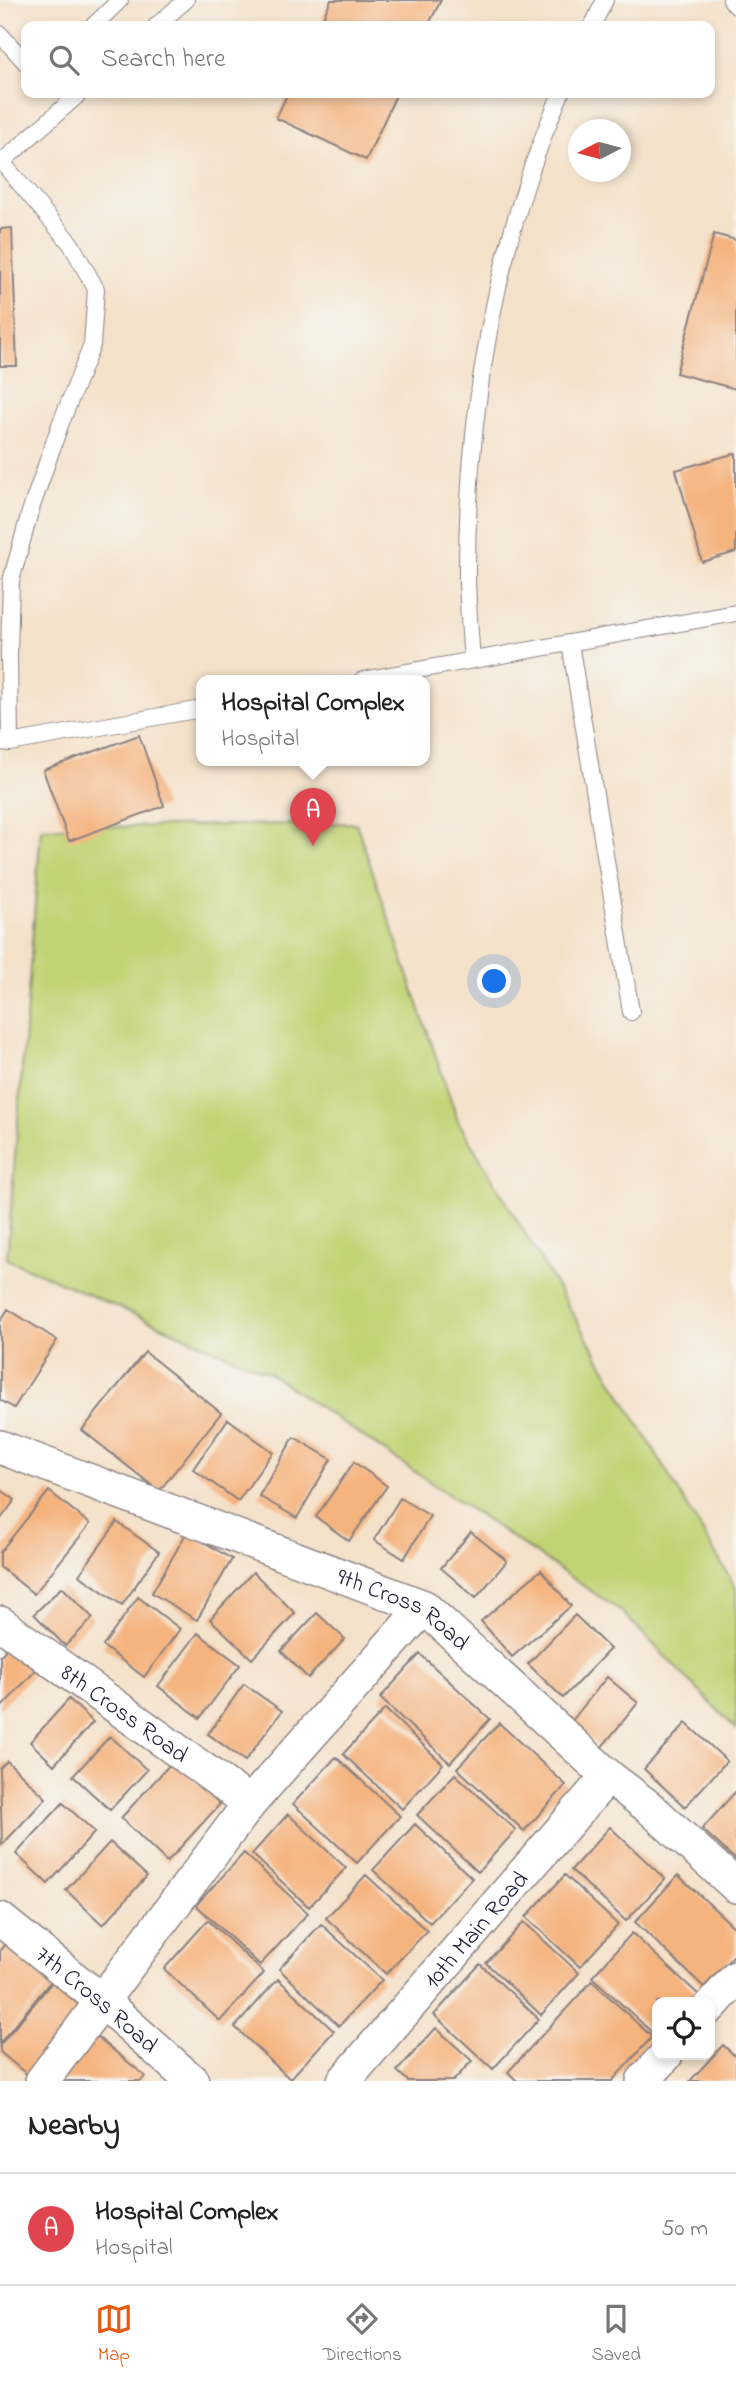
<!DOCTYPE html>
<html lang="en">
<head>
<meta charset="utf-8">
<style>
  :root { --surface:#fff; --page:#f6f6f6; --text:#222; --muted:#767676; --line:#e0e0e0; --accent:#ea580c }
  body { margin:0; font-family:"Indie Flower",sans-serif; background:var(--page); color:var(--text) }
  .controls { position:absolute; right:21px; bottom:21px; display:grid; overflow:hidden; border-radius:14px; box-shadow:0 4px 10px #0003 }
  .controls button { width:63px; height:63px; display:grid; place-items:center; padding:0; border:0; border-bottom:2px solid var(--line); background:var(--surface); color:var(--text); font:35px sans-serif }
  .compass { position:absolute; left:568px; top:119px; width:63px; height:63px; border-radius:50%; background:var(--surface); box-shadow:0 4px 10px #0003; rotate:264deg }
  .you { position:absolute; left:495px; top:982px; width:24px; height:24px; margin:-18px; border:5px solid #fff; border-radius:50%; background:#1a73e8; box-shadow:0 0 0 10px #1a73e833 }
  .badge { display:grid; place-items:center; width:46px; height:46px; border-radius:50%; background:var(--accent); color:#fff; font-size:23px; font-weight:700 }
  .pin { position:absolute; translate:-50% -58px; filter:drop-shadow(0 2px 4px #0008) }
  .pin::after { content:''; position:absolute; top:37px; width:24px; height:21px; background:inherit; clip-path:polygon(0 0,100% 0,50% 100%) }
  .popup { position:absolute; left:196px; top:675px; width:234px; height:91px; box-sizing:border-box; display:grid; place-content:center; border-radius:14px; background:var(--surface); filter:drop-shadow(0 2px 5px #0005); font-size:23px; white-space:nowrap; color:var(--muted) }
  .popup b { font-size:26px; color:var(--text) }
  .popup::after { content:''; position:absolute; left:50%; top:100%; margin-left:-14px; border:14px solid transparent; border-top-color:var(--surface) }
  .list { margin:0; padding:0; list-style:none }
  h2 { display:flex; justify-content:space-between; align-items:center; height:91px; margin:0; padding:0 28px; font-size:30px }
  h2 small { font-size:23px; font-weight:400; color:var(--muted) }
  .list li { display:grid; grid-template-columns:46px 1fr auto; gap:21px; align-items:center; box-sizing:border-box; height:112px; padding:0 28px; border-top:2px solid var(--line) }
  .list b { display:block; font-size:26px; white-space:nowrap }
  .list p { margin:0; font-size:23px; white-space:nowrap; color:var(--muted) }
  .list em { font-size:23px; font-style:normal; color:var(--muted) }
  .icon { flex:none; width:38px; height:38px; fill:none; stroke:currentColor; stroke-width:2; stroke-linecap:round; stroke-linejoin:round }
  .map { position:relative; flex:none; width:736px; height:2081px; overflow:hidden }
  .search { position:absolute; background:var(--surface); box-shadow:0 4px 10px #0003; left:21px; right:21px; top:21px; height:77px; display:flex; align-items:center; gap:18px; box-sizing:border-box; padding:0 24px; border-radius:14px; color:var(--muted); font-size:26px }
  .sheet { height:203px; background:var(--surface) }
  nav { display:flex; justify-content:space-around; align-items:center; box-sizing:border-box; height:98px; border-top:2px solid var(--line); background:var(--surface); font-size:19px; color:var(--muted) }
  nav a { display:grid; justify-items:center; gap:4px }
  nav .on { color:var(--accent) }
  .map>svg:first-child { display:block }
  .green { fill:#c2d375; stroke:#727a58; stroke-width:2 }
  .building { fill:#f5b37e }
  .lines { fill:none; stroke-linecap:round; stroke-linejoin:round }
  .service-casing { stroke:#8b8282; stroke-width:18 }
  .minor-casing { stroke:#8b8282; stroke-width:36 }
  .service { stroke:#fff; stroke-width:16 }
  .minor { stroke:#fff; stroke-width:33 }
  .labels { text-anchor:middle; stroke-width:5; stroke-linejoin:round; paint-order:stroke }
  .street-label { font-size:24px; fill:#22223b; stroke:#f6f6f2 }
</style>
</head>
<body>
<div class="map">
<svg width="736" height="2081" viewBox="0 0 736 2081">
  <rect width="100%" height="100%" fill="#f6f6f2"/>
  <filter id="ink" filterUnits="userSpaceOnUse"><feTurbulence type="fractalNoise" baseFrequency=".0143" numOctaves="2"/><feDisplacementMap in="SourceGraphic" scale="14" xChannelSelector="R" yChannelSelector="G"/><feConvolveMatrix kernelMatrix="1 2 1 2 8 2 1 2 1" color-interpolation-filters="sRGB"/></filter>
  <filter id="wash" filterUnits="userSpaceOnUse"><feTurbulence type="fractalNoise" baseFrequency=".00686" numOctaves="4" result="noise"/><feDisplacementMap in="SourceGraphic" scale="28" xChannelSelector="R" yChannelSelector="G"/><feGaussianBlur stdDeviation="1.57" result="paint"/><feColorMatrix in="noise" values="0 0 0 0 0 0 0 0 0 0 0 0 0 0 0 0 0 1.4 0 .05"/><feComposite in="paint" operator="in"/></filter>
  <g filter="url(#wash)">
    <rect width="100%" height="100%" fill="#f4e1c9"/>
    <path class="green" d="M356,823L458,1121L736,1588V1729L622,1612L269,1373L7,1259L41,828Z"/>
    <g id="blocks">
      <path class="building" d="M331,0H441L428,26H319Z
        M288,93H397L366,160L276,118Z
        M12,228L17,366H0V229Z
        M714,234L736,240V389L676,373Z
        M736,453V552L702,562L676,470Z
        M139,735L164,806L69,841L43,770Z
        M8,1309L57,1340L14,1408L0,1400V1322Z
        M145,1352L221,1413L159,1491L82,1430Z
        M228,1419L273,1452L238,1501L193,1469Z
        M294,1437L331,1459L297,1518L259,1496Z
        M354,1462L387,1486L349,1541L316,1517Z
        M0,1489L15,1500L0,1520Z
        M49,1491L90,1524L34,1594L0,1567V1552Z
        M400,1498L430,1516L404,1559L374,1540Z
        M117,1522L159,1552L122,1605L79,1575Z
        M187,1532L232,1559L197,1620L152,1593Z
        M471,1532L507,1561L476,1598L441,1568Z
        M541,1570L571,1606L512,1657L481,1621Z
        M253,1572L295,1613L252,1659L210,1619Z
        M62,1587L93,1618L65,1646L34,1614Z
        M138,1597L180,1629L144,1677L103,1646Z
        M317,1613L345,1639L308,1678L281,1651Z
        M575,1615L610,1649L563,1698L528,1664Z
        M198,1633L240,1665L200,1718L158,1686Z
        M9,1646L36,1670L0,1709V1656Z
        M420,1654L490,1719L450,1763L380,1698Z
        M607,1677L638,1703L601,1748L571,1722Z
        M244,1684L282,1711L245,1761L208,1734Z
        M69,1699L93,1722L54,1765L30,1742Z
        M385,1709L443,1764L402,1809L343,1754Z
        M499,1723L566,1785L524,1831L457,1768Z
        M686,1723L727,1761L685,1807L644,1769Z
        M110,1736L147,1770L110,1810L73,1776Z
        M336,1757L400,1816L357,1863L293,1804Z
        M7,1761L46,1798L2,1845L0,1768Z
        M173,1761L220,1804L167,1862L121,1818Z
        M455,1774L516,1830L478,1872L417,1815Z
        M736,1791V1860L702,1829Z
        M63,1803L95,1832L48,1884L16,1854Z
        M288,1814L346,1868L309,1907L252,1854Z
        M415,1824L472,1878L430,1923L373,1870Z
        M610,1827L665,1879L626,1921L571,1870Z
        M110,1842L147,1876L103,1925L66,1890Z
        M244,1853L308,1913L260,1965L196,1905Z
        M366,1875L427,1931L386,1974L326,1918Z
        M565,1875L618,1925L580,1967L526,1917Z
        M678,1875L736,1929V1953L704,1987L635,1922Z
        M208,1920L264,1973L220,2021L164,1969Z
        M524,1922L579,1973L541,2015L486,1963Z
        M321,1924L382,1980L339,2026L279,1969Z
        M632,1933L699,1995L692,2002H657V2037L592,1977Z
        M9,1939L55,1976L0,2043V1950Z
        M480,1964L539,2019L493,2069L434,2015Z
        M278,1979L334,2031L290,2079L235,2027Z
        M592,1981L652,2037L612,2081H517L508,2072Z
        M52,1982L85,2010L30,2077L0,2052V2045Z
        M436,2028L472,2061L453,2081H408L397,2071Z
        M95,2035L145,2076L141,2081H58Z
        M723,2045L736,2057V2081H690Z"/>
    </g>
  </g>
  <g filter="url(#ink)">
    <use href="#blocks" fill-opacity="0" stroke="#8b8282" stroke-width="2"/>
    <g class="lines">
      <g class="service-casing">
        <path id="service" d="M731,0L736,6
          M93,26L120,0
          M156,26L186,0
          M592,26L605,0
          M0,34L26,63
          M0,160L71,244L96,289L92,345L60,425L30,512L11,581L9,653L10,743
          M2,162L80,93
          M570,643L631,1012
          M472,660C470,634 468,607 467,580C466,415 495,245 561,93
          M362,680L736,613
          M2,742L10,743L201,709"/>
      </g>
      <g class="minor-casing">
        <g id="minor">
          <path id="s1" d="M0,1447L424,1607L608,1776L650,1808L736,1886"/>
          <path id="s2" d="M0,1623L250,1803"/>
          <path id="s3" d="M0,1919L102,2001L192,2081"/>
          <path d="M710,2007L736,1978"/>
          <path d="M42,2081L250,1803L424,1607"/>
          <path id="s4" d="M344,2081L608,1776"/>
          <path d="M643,2081L666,2055"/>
        </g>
      </g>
      <use href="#service" class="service"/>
      <use href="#minor" class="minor"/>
    </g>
  </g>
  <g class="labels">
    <g class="street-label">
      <text dy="8" stroke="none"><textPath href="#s1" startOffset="436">9th Cross Road</textPath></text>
      <text dy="8" stroke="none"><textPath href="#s2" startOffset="154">8th Cross Road</textPath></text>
      <text dy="8" stroke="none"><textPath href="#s4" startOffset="201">10th Main Road</textPath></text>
      <text dy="8" stroke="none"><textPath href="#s3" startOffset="126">7th Cross Road</textPath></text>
    </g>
  </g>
</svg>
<div class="controls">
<button><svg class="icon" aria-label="locate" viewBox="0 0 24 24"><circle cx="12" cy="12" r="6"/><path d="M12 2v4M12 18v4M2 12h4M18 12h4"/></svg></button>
</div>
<svg class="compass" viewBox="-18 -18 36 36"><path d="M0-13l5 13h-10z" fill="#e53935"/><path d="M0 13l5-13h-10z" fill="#767676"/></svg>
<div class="you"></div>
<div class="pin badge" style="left:313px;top:846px;background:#e0444e">A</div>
<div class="popup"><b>Hospital Complex</b>Hospital</div>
<div class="search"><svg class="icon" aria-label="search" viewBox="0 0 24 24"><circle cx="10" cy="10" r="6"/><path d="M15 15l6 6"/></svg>Search here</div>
</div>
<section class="sheet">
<h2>Nearby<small></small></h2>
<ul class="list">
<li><span class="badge" style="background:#e0444e">A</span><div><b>Hospital Complex</b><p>Hospital</p></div><em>50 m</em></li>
</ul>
</section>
<nav>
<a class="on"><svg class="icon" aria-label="map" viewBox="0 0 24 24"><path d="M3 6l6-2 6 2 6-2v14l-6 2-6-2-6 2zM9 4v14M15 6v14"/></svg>Map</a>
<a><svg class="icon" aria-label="directions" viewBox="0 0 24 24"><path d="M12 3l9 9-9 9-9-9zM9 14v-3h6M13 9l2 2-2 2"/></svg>Directions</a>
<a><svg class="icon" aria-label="saved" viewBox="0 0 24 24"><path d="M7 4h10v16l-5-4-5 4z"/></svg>Saved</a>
</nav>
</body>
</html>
